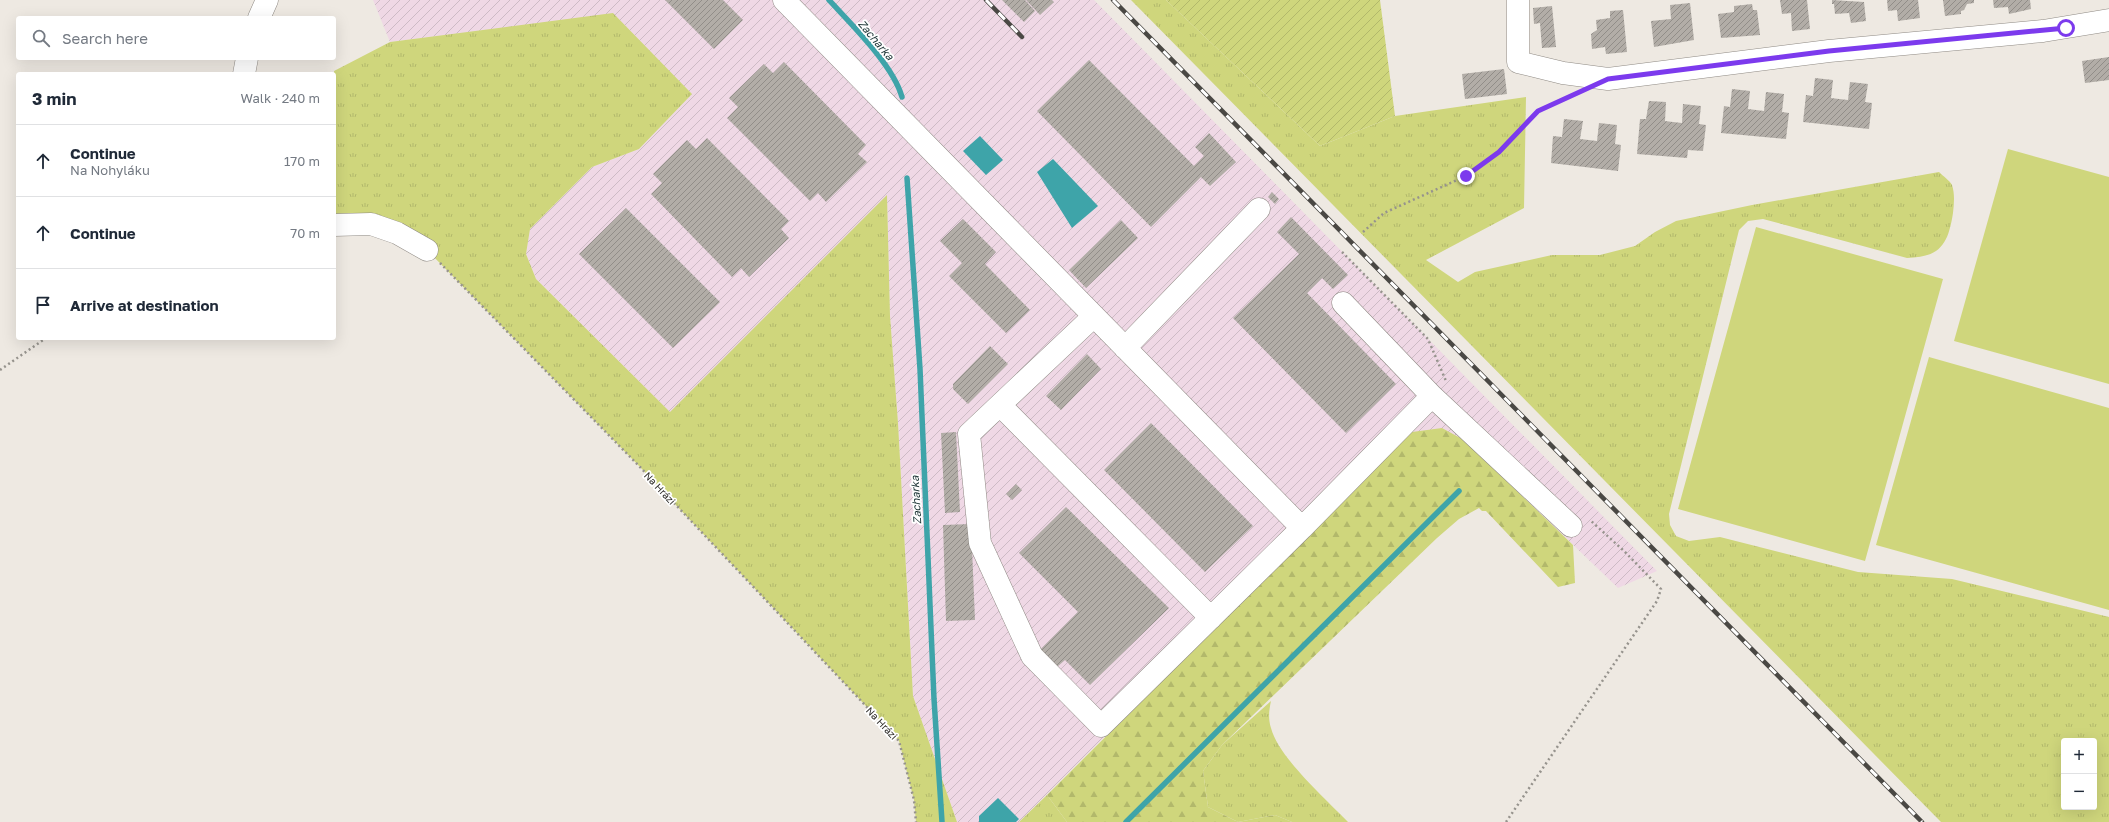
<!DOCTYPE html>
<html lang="en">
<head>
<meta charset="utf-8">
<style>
  :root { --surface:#fff; --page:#f2f2f3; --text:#1f2937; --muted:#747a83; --line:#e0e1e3 }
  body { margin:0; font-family:"Golos Text",sans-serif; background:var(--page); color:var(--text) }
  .controls { position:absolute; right:12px; bottom:12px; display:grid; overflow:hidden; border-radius:4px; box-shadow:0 4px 16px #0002 }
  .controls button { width:36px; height:36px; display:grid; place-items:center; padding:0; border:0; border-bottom:1px solid var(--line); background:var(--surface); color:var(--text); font:20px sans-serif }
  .stop { position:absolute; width:12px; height:12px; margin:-9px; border:3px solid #7c3aed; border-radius:50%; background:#fff }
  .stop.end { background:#7c3aed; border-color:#fff; box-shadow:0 1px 4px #0008 }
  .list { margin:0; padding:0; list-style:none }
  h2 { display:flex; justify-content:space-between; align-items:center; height:52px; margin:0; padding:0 16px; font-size:17px }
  h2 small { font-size:13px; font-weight:400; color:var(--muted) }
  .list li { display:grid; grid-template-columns:26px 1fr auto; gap:12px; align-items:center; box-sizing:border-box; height:72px; padding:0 16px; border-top:1px solid var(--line) }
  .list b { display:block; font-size:15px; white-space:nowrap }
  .list p { margin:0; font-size:13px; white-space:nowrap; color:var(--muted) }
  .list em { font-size:13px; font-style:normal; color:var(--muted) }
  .icon { flex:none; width:22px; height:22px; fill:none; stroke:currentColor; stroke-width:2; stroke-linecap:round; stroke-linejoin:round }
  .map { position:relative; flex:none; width:2109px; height:822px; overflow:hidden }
  .search { position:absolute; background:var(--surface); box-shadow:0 4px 16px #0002; left:16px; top:16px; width:320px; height:44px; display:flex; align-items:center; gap:10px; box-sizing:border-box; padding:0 14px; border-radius:4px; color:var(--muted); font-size:15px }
  .panel { position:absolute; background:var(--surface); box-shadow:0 4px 16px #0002; left:16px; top:72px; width:320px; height:268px; border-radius:4px }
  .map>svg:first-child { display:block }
  .industrial { fill:url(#industrial-furrows) }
  .grass { fill:url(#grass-tufts); fill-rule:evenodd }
  .forest { fill:url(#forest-firs) }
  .garden { fill:url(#garden-furrows) }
  .pitch { fill:#cfd67c }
  .water { fill:#3ea4a9 }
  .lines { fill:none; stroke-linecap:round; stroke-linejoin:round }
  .stream { stroke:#3ea4a9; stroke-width:5.5 }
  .building { fill:url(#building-hatch) }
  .minor-casing { stroke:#8f8a84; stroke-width:23 }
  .path { stroke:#96938d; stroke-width:2.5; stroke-dasharray:2 3; stroke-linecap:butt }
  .minor { stroke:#fff; stroke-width:22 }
  .rail-casing { stroke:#4a4844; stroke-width:4.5 }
  .rail { stroke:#fff; stroke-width:3; stroke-dasharray:9; stroke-linecap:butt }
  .route { stroke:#7c3aed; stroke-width:5 }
  .labels { text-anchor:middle; stroke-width:3.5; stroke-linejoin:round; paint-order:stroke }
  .street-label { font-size:10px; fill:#312f2c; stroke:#fff }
  .water-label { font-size:11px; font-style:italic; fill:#1b3334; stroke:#fff }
</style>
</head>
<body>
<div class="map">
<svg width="2109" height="822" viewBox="0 0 2109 822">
  <defs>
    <pattern id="industrial-furrows" width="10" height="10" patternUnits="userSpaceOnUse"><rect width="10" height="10" fill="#efd8e5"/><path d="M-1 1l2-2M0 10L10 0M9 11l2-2" fill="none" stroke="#cdbac5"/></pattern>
    <pattern id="grass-tufts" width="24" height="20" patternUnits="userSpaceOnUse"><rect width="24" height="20" fill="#cfd67c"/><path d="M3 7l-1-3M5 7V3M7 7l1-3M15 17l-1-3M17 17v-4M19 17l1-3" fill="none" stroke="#b2b86b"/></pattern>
    <pattern id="forest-firs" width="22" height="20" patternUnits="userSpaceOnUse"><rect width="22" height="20" fill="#cfd67c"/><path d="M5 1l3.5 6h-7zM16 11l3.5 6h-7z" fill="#b2b86b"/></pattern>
    <pattern id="garden-furrows" width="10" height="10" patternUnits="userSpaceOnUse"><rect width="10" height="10" fill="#cfd67c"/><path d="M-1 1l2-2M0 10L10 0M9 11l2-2" fill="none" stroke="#b2b86b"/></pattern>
    <pattern id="building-hatch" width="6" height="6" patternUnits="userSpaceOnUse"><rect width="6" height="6" fill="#b2ada7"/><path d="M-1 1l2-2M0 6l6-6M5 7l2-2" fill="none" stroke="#918d88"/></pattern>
  </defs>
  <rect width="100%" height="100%" fill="#eee9e2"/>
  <path class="industrial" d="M373,0H1094L1657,571L1618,588L1464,440L1412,432L1019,822H957L913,696L898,423L890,316L887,196L670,413L536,279L526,254L530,229L592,167L639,149L692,94L613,14L390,42Z"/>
  <path class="grass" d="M1131,0H1166L1320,146L1395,116L1526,97L1524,208L1426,260L1458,282L1475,272L1552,255H1600L1635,246L1655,232L1676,221L1752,205L1939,172C1943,176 1950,181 1952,185C1955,194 1954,204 1953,213C1948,245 1940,257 1907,258L1763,219L1748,221L1739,230L1669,514L1670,525L1676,536L1689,541L1720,537L1858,572L1952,579L2109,617V822H1941ZM2064,741H2094V807H2064Z
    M613,13L692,94L639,149L592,167L530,229L526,254L536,279L670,412L887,195L890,316L898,423L913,696L957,822H916L914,800L899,741L640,467L427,250L334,218V71L390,42Z
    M1271,701C1269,710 1268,719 1271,728C1279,758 1326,799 1348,822H1292L1275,815L1238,822L1208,807L1203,771L1222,745Z
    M1047,795L1067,822H1019Z"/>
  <path class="forest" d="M1442,428L1464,440L1573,545L1575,583L1558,587L1486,511H1482L1479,508L1459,519L1437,538L1222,745L1203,771L1208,807L1238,822L1275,815L1292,822H1067L1047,795L1412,432Z"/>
  <path class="garden" d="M1166,0H1380L1395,116L1320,146Z"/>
  <path class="pitch" d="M2008,149L2109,177V384L1954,341Z
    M1756,227L1943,279L1865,561L1678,509Z
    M1929,357L2109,408V610L1876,545Z"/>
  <path class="water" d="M980,136L1003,160L986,175L963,151Z
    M1053,159L1098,206L1072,228L1037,172Z
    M998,798L1019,819L1016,822H979V816Z"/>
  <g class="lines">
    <path class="stream" d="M829,0C852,25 893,65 902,97
      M907,178L920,369L934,699L942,822
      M1126,822L1459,491"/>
  </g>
  <path class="building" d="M665,0H723L743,20L714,49Z
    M1002,0H1025L1035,11L1024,22Z
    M1026,0H1052L1054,2L1040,15Z
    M1780,0H1807L1810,29L1792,31L1791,13L1782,14Z
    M1832,0L1864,2L1866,21L1851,23L1849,13L1835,14L1834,4H1832Z
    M1887,0H1918L1920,18L1898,21L1897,10L1888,11Z
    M1943,0H1974V3L1967,4L1964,10L1961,11V14L1945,16Z
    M1993,0H2030L2031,9L2009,14L2008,7L1994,8Z
    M1690,3L1694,40L1654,47L1651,21L1671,19L1670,5Z
    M1752,4L1753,10H1757L1760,35L1721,38L1718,14L1734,12V6Z
    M1552,6L1556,47L1542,48L1540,23L1534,24L1533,8Z
    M1623,10L1627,52L1606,54L1605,47L1592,49L1591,34L1597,30L1596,20L1610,18V11Z
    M2109,57V80L2085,83L2082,61Z
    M1089,60L1194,166L1204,156L1195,147L1209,133L1236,162L1210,186L1201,177L1151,227L1037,111Z
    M784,62L866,145L858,154L867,162L826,202L818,193L810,201L727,118L738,107L729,98L764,64L773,73Z
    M1504,69L1507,94L1465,99L1462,74Z
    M1815,78L1833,80L1831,98L1839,99L1848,100L1850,82L1868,84L1865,102L1872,103L1869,129L1803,122L1806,95L1813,96Z
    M1732,89L1750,91L1748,109L1764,111L1766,92L1784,94L1782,112L1789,113L1786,139L1721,133L1724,106L1730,107Z
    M1649,101L1666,102L1665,121L1673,122L1682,123L1683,104L1701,106L1699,124L1706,125L1703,151L1688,150L1687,158L1637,154L1640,119H1646Z
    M1564,119L1583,121L1580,139L1597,141L1599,123L1617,125L1615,144L1621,145L1618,171L1551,163L1553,136L1562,137Z
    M707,138L789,221L781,229L789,238L749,277L741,268L732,277L651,194L662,183L653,174L687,140L696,149Z
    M1272,192L1279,199L1275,204L1268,197Z
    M626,208L720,302L673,348L579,254Z
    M1291,217L1348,275L1333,289L1322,278L1307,293L1396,384L1346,433L1233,318L1299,254L1277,232Z
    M963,219L996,252L985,264L1030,310L1006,333L949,276L962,263L940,241Z
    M1121,220L1138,238L1086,288L1069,270Z
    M990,346L1008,364L968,404L953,389V384Z
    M1087,354L1101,369L1061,410L1046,396Z
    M1151,423L1253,526L1205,572L1104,470Z
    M956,432L960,512L945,513L941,433Z
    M1016,484L1022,490L1012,500L1006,494Z
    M1066,507L1169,608L1090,685L1065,660L1057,667L1040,650L1078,612L1019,553Z
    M971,524L975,620L946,621L943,525Z"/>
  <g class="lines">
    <g class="minor-casing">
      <path id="minor" d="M784,0L1302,528L1101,726L1032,656L980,543L969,434L1094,316
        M1518,0V62L1563,73L1608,79L1829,51L2043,31L2109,20
        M259,18L267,0
        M244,74L247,58
        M334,225L371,224L397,233L427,250
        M1343,303L1432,396
        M1125,348L1259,209
        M1000,405L1211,618
        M1302,528L1432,396L1571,526"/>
    </g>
    <path class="path" d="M1363,232L1384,213L1466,176L1499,151L1538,111L1573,95
      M1342,252L1428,339L1446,381
      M440,263L640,467L899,741L914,800L916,822
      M0,370L46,338
      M1506,822L1657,601L1661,589L1624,551L1590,520"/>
    <use href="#minor" class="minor"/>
    <g class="rail-casing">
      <path id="rail" d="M986,0L1022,37
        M1113,0L1922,822"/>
    </g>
    <use href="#rail" class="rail"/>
  </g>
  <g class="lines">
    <path class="route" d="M1466,176L1499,152L1538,111L1608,79L1829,51L2066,28"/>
  </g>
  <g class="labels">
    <g class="street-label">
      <text transform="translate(660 488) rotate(47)" y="4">Na Hrázi</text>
      <text transform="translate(882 723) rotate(47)" y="4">Na Hrázi</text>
    </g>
    <g class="water-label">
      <text transform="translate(876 40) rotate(50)" y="4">Zacharka</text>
      <text transform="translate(916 500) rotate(-93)" y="4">Zacharka</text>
    </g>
  </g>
</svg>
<div class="controls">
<button>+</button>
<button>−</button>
</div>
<div class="stop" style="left:2066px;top:28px"></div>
<div class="stop end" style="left:1466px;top:176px"></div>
<div class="search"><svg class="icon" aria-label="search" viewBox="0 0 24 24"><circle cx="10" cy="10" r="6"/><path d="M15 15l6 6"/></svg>Search here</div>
<section class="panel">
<h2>3 min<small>Walk · 240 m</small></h2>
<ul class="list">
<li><svg class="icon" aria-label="ahead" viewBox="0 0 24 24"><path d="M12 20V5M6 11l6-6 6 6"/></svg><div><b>Continue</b><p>Na Nohyláku</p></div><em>170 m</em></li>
<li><svg class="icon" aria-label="ahead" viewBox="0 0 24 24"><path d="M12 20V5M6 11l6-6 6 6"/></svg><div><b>Continue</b></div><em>70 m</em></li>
<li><svg class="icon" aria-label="arrive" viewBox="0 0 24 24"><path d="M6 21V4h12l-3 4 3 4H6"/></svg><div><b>Arrive at destination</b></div></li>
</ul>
</section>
</div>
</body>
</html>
